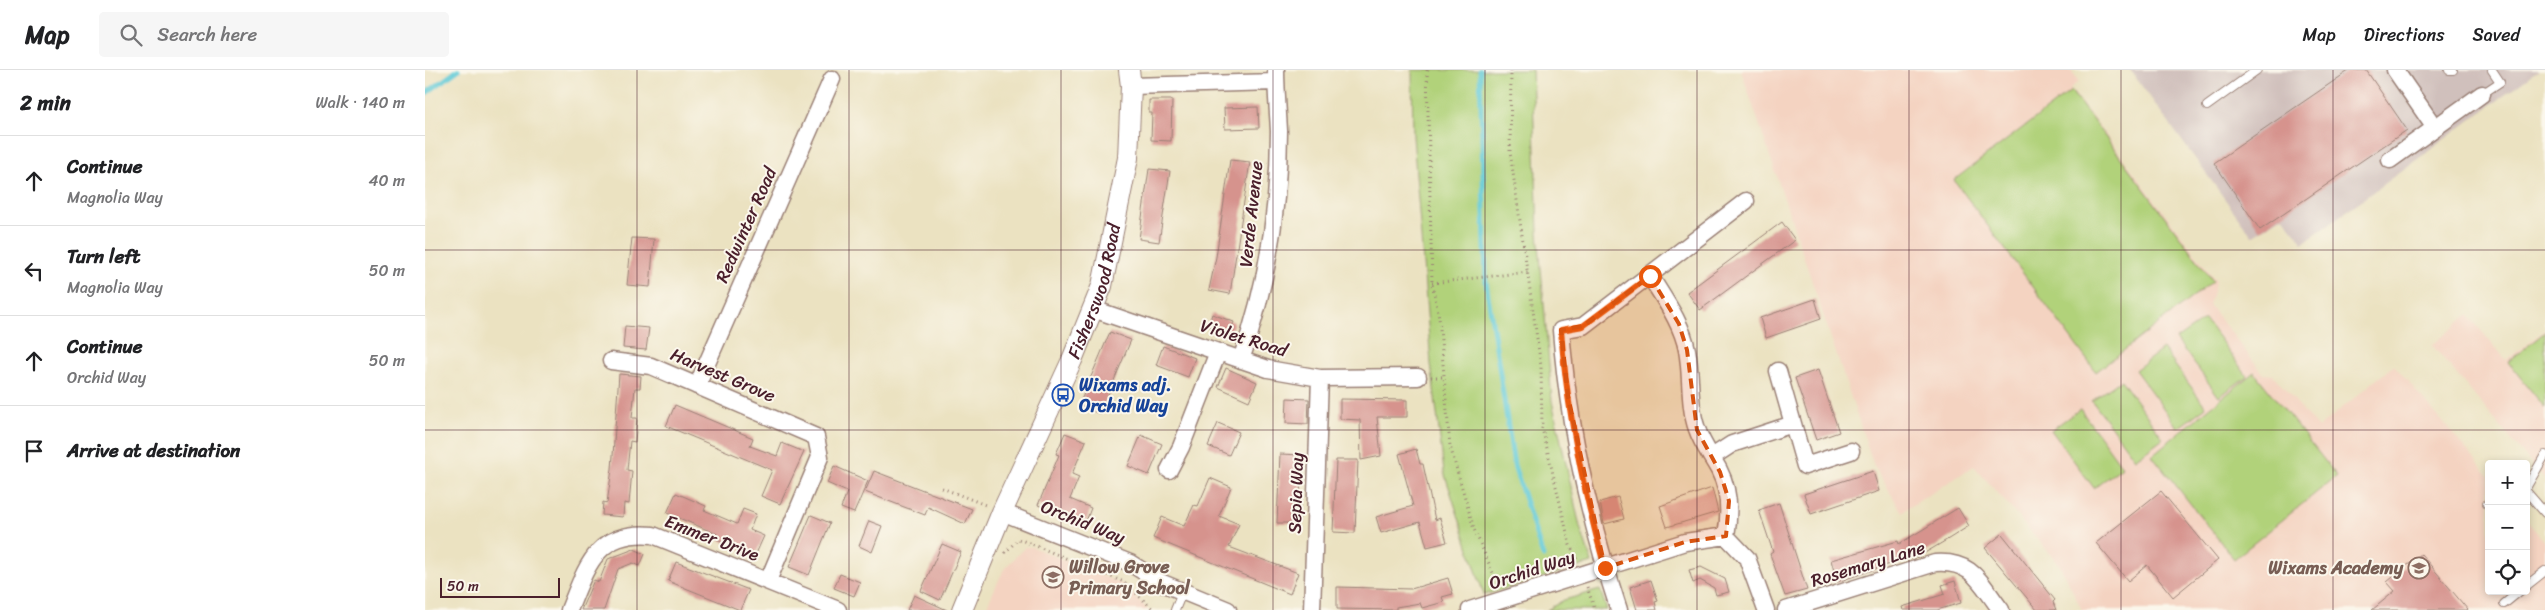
<!DOCTYPE html>
<html lang="en">
<head>
<meta charset="utf-8">
<style>
  :root { --surface:#fff; --page:#f6f6f6; --text:#202124; --muted:#757577; --line:#e0e0e0 }
  body { margin:0; font-family:Sriracha,sans-serif; background:var(--page); color:var(--text) }
  .controls { position:absolute; right:15px; bottom:15px; display:grid; overflow:hidden; border-radius:5px; box-shadow:0 2px 8px #0003 }
  .controls button { width:45px; height:45px; display:grid; place-items:center; padding:0; border:0; border-bottom:1px solid var(--line); background:var(--surface); color:var(--text); font:25px sans-serif }
  .scale { position:absolute; left:15px; bottom:12px; width:120px; box-sizing:border-box; padding-left:5px; border:2px solid #4a1f2b; border-top:0; font-size:14px; line-height:18px; white-space:nowrap; color:#4a1f2b; -webkit-text-stroke:4px #fbf7ec; paint-order:stroke }
  .stop { position:absolute; width:15px; height:15px; margin:-11px; border:4px solid #ea580c; border-radius:50%; background:#fff }
  .stop.end { background:#ea580c; border-color:#fff; box-shadow:0 1px 5px #0008 }
  .list { margin:0; padding:0; list-style:none }
  h2 { display:flex; justify-content:space-between; align-items:center; height:65px; margin:0; padding:0 20px; font-size:21px }
  h2 small { font-size:16px; font-weight:400; color:var(--muted) }
  .list li { display:grid; grid-template-columns:32px 1fr auto; gap:15px; align-items:center; box-sizing:border-box; height:90px; padding:0 20px; border-top:1px solid var(--line) }
  .list b { display:block; font-size:19px; white-space:nowrap }
  .list p { margin:0; font-size:16px; white-space:nowrap; color:var(--muted) }
  .list em { font-size:16px; font-style:normal; color:var(--muted) }
  .icon { flex:none; width:28px; height:28px; fill:none; stroke:currentColor; stroke-width:2; stroke-linecap:round; stroke-linejoin:round }
  .map { position:relative; flex:none; width:2120px; height:540px; overflow:hidden }
  header { display:flex; align-items:center; gap:30px; box-sizing:border-box; height:70px; padding:0 25px; background:var(--surface); border-bottom:1px solid var(--line) }
  header strong { font-size:24px }
  nav { display:flex; gap:28px; margin-inline-start:auto; font-size:18px }
  .search { width:350px; height:45px; background:var(--page); display:flex; align-items:center; gap:12px; box-sizing:border-box; padding:0 18px; border-radius:5px; color:var(--muted); font-size:19px }
  main { display:flex }
  aside { flex:1; background:var(--surface) }
  .map>svg:first-child { display:block }
  .built { fill:#f4d3c1 }
  .industrial { fill:#d0c0bc }
  .green { fill:#b1d27a; stroke:#7e7852 }
  .lines { fill:none; stroke-linecap:round; stroke-linejoin:round }
  .stream { stroke:#5dc9d6; stroke-width:5 }
  .building { fill:#d6938d }
  .service-casing { stroke:#9a8076; stroke-width:10 }
  .minor-casing { stroke:#9a8076; stroke-width:19 }
  .tertiary-casing { stroke:#9a8076; stroke-width:22 }
  .path { stroke:#9a8076; stroke-width:3; stroke-dasharray:1 4; stroke-linecap:butt }
  .service { stroke:#fff; stroke-width:8 }
  .minor { stroke:#fff; stroke-width:16 }
  .tertiary { stroke:#fff; stroke-width:20 }
  .route { stroke:#ea580c; stroke-width:6 }
  .marked { fill:#d8530f; fill-opacity:0.2; stroke:#d8530f; stroke-width:4; stroke-dasharray:10 6; stroke-linejoin:round }
  .grid { fill:none; stroke:#4a1f2b; stroke-width:1; stroke-opacity:0.55 }
  .labels { text-anchor:middle; stroke-width:4; stroke-linejoin:round; paint-order:stroke }
  .street-label { font-size:18px; fill:#4a1f2b; stroke:#fbf7ec }
  .transit-label { font-size:18px; font-weight:bold; fill:#164399; stroke:#fbf7ec; text-anchor:start }
  .education-label { font-size:18px; font-weight:bold; fill:#785e54; stroke:#fbf7ec; text-anchor:start }
</style>
</head>
<body>
<header>
<strong>Map</strong>
<div class="search"><svg class="icon" aria-label="search" viewBox="0 0 24 24"><circle cx="10" cy="10" r="6"/><path d="M15 15l6 6"/></svg>Search here</div>
<nav><a>Map</a><a>Directions</a><a>Saved</a></nav>
</header>
<main>
<aside>
<h2>2 min<small>Walk · 140 m</small></h2>
<ul class="list">
<li><svg class="icon" aria-label="ahead" viewBox="0 0 24 24"><path d="M12 20V5M6 11l6-6 6 6"/></svg><div><b>Continue</b><p>Magnolia Way</p></div><em>40 m</em></li>
<li><svg class="icon" aria-label="left" viewBox="0 0 24 24"><path d="M17 20v-9H6M10 6l-5 5 5 5"/></svg><div><b>Turn left</b><p>Magnolia Way</p></div><em>50 m</em></li>
<li><svg class="icon" aria-label="ahead" viewBox="0 0 24 24"><path d="M12 20V5M6 11l6-6 6 6"/></svg><div><b>Continue</b><p>Orchid Way</p></div><em>50 m</em></li>
<li><svg class="icon" aria-label="arrive" viewBox="0 0 24 24"><path d="M6 21V4h12l-3 4 3 4H6"/></svg><div><b>Arrive at destination</b></div></li>
</ul>
</aside>
<div class="map">
<svg width="2120" height="540" viewBox="0 0 2120 540">
  <rect width="100%" height="100%" fill="#fbf7ec"/>
  <filter id="ink" filterUnits="userSpaceOnUse"><feTurbulence type="fractalNoise" baseFrequency=".02" numOctaves="2"/><feDisplacementMap in="SourceGraphic" scale="10" xChannelSelector="R" yChannelSelector="G"/><feConvolveMatrix kernelMatrix="1 2 1 2 8 2 1 2 1" color-interpolation-filters="sRGB"/></filter>
  <filter id="wash" filterUnits="userSpaceOnUse"><feTurbulence type="fractalNoise" baseFrequency=".0096" numOctaves="4" result="noise"/><feDisplacementMap in="SourceGraphic" scale="20" xChannelSelector="R" yChannelSelector="G"/><feGaussianBlur stdDeviation="1.12" result="paint"/><feColorMatrix in="noise" values="0 0 0 0 0 0 0 0 0 0 0 0 0 0 0 0 0 1.4 0 .05"/><feComposite in="paint" operator="in"/></filter>
  <g filter="url(#wash)">
    <rect width="100%" height="100%" fill="#ebe2c1"/>
    <path class="built" d="M1316,0H1646L1654,12L1645,18L1791,211L1784,235L1839,304L1848,305L1893,358L1969,295L2064,406V521H2101V450L2120,472V540H1657L1634,494L1549,396L1477,442L1449,396Z
      M2043,245L2081,290L2120,260V410L2007,275Z
      M600,477H607L699,515L723,540H560L579,499Z"/>
    <path class="industrial" d="M1705,0H2114L1878,173L1858,146L1827,166Z"/>
    <path class="green" d="M987,0H1107L1113,162L1127,331L1155,457L1167,493L1059,525L1019,402L1006,294L988,66Z
      M1646,21L1788,211L1671,302L1529,110Z
      M1780,249L1822,306L1794,327L1751,269Z
      M2120,262V338L2083,292Z
      M1738,279L1781,337L1753,358L1710,300Z
      M1829,302L1912,406L1809,489L1727,385Z
      M1696,310L1738,368L1710,389L1667,331Z
      M1655,339L1697,397L1669,418L1626,360Z
      M1175,520L1182,540H1122L1139,530Z"/>
    <g class="lines">
      <path class="stream" d="M1055,0L1061,212L1089,395L1118,486
        M0,24L33,0"/>
    </g>
    <g id="blocks">
      <path class="building" d="M1925,0H1941L1982,60L1835,160L1789,93Z
        M724,30H747L746,71L726,70L727,43H724Z
        M833,37L834,58L800,59L799,38Z
        M805,90L825,92L805,224L784,220L791,187Z
        M724,99L745,101L734,172L714,169Z
        M1357,152L1370,170L1275,240L1262,222Z
        M207,168L229,169L225,217L202,215Z
        M1390,229L1396,249L1341,268L1335,248Z
        M787,244L809,252L804,264L783,256Z
        M200,256L224,258L221,280L198,278Z
        M685,262L706,270L675,344L654,335Z
        M738,276L770,288L763,307L731,295Z
        M801,298L832,312L824,331L793,317Z
        M1393,300L1414,362L1391,370L1370,308Z
        M194,304L216,306L215,318H210L207,348H212L210,372L205,371L202,400L207,401L204,434L199,433L198,447L177,445L178,432L182,433L187,399Z
        M862,328L884,329L883,354L861,353Z
        M915,329L982,330V347H952L956,386L936,390L935,350L915,349Z
        M250,335L328,368L325,376L352,386L357,373L379,382L355,434L336,426L347,400L241,356Z
        M793,353L814,362L804,385L783,376Z
        M640,363L661,371L647,404L654,407L645,429L666,438L660,454L613,435L634,385L631,384Z
        M716,365L737,374L724,405L703,396Z
        M991,379L995,394H998L1010,450L1015,448L1022,472L1002,477L995,452L956,463L951,447L988,436L974,384Z
        M855,384L877,385L874,453H852Z
        M911,390H933L930,463L908,462Z
        M409,396L443,411L429,443L416,438L422,422L402,413Z
        M449,401L547,439L540,454L503,437L500,445L440,422Z
        M1448,401L1454,421L1386,444L1379,424Z
        M785,408L806,417L794,446L814,454L804,477L873,503L865,524L728,468L737,447L759,456L769,435L773,436Z
        M1287,418L1293,442L1242,457L1235,436Z
        M1736,421L1793,490L1748,527L1722,495L1703,511L1671,473Z
        M251,423L281,436L279,440L312,454L318,439L331,444L325,460L339,466L330,486L290,468L292,464L242,443Z
        M1193,427L1199,449L1179,454L1175,432Z
        M1354,433L1382,520L1360,526L1345,484L1348,482L1334,440Z
        M1533,438L1544,456L1525,468L1493,487L1468,493L1412,512L1406,490L1473,471L1474,474Z
        M386,445L405,453L384,505L364,497Z
        M444,451L457,456L447,482L434,476Z
        M1577,464L1630,530L1628,532L1631,540H1612L1560,478Z
        M517,474L536,482L515,530L496,521Z
        M209,479L220,484L215,496L208,493L193,499L179,540H156L169,510L174,512L183,489Z
        M1996,484L2043,540H1947L1970,521L1962,512Z
        M251,492L324,520L315,540L243,511Z
        M1276,497L1300,509L1304,522L1291,525L1289,518L1275,510L1268,513L1264,500Z
        M415,504L435,512L429,526L409,518Z
        M1023,508L1028,524L1017,527L1019,532L997,538L995,533L971,537V540L912,539V517L986,519Z
        M1226,510L1233,531L1230,532L1232,540H1212L1205,517Z
        M1530,511L1536,533L1512,540H1478L1477,537L1520,524L1517,515Z
        M489,525L522,540H482Z"/>
    </g>
  </g>
  <g filter="url(#ink)">
    <use href="#blocks" fill-opacity="0" stroke="#9a8076" stroke-width="1"/>
    <g class="lines">
      <g class="service-casing">
        <path id="service" d="M2024,0H2028
          M2057,24L2075,12L2067,0
          M1782,36L1832,0
          M2101,418L2120,385
          M2101,421L2120,443
          M2062,434L2064,432
          M2101,516L2120,501
          M2079,534L2095,521
          M750,540L757,523"/>
      </g>
      <g class="minor-casing">
        <path id="minor" d="M1970,0L2010,58
          M706,16L851,12
          M1965,90L2057,24
          M1225,206C1239,229 1257,253 1262,280C1267,306 1263,334 1272,359C1277,374 1287,387 1294,400C1305,421 1305,444 1301,466L1322,488L1341,540
          M668,239L843,299L895,308L993,307
          M816,290C842,216 854,139 854,61C853,41 851,20 851,0
          M186,291L226,296L391,367L395,387L343,511
          M1353,301L1380,396L1426,381
          M272,316L407,9
          M1287,387L1307,374L1368,354
          M744,400L756,377L793,282
          M577,442L705,493L735,512L803,540
          M144,540C162,496 171,460 228,465L413,540
          M887,540L895,308
          M1045,540L1260,472L1301,466
          M1194,540C1164,449 1143,355 1136,260L1158,256L1321,131
          M1361,540L1510,493C1548,490 1555,513 1576,540"/>
      </g>
      <g class="tertiary-casing">
        <g id="tertiary">
          <path id="s1" d="M537,540L577,442L647,290L677,216L703,88L706,16L704,0"/>
        </g>
      </g>
      <path class="path" d="M1002,0L1007,213L1014,247L1025,376L1049,459L1068,503L1078,515
        M1086,0L1085,82L1116,296L1117,358L1145,475L1152,490
        M1007,213L1103,202
        M1006,307H1019
        M517,418L563,436
        M580,483L593,469L604,473L699,512L729,540
        M1162,517L1170,540"/>
      <use href="#service" class="service"/>
      <use href="#minor" class="minor"/>
      <use href="#tertiary" class="tertiary"/>
    </g>
  </g>
  <g class="lines" filter="url(#ink)">
    <path class="route" d="M1180,498C1158,420 1142,341 1136,260L1158,256L1225,206"/>
  </g>
  <path class="marked" d="M1225,206L1254,254L1262,280L1272,360L1295,402L1304,431L1301,466L1260,472L1180,498L1143,326L1136,260L1158,256Z"/>
  <path class="grid" d="M212,0V540M424,0V540M636,0V540M848,0V540M1060,0V540M1272,0V540M1484,0V540M1696,0V540M1908,0V540M0,180H2120M0,360H2120"/>
  <defs>
    <g id="bus-ring" transform="scale(1.125)"><circle r="9.5" fill="#fbf7ec" stroke="#1a4fb4" stroke-width="1.5"/><path d="M-5-6H5V4H4V6H2V4H-2V6H-4V4H-5ZM-3.5-4V0h7V-4ZM-3.5 1.2v1.5H-2V1.2ZM2 1.2v1.5H3.5V1.2Z" fill="#1a4fb4"/></g>
    <g id="school-ring" transform="scale(1.125)"><circle r="9.5" fill="#fbf7ec" stroke="#8d6e63" stroke-width="1.5"/><path d="M0-5L7-2L0 1L-7-2ZM-4 1L0 2.5L4 1V4Q0 6-4 4Z" fill="#8d6e63"/></g>
  </defs>
  <g fill-rule="evenodd">
    <use href="#bus-ring" x="638" y="325"/>
    <use href="#school-ring" x="1994" y="498"/>
    <use href="#school-ring" x="628" y="507"/>
  </g>
  <g class="labels">
    <g class="street-label">
      <text transform="translate(826 144) rotate(-84)" y="6">Verde Avenue</text>
      <text transform="translate(321 155) rotate(-66)" y="6">Redwinter Road</text>
      <text dy="6" stroke="none"><textPath href="#s1" startOffset="346">Fisherswood Road</textPath></text>
      <text transform="translate(819 268) rotate(17)" y="6">Violet Road</text>
      <text transform="translate(298 305) rotate(23)" y="6">Harvest Grove</text>
      <text transform="translate(871 423) rotate(-88)" y="6">Sepia Way</text>
      <text transform="translate(658 452) rotate(22)" y="6">Orchid Way</text>
      <text transform="translate(287 468) rotate(21)" y="6">Emmer Drive</text>
      <text transform="translate(1443 494) rotate(-17)" y="6">Rosemary Lane</text>
      <text transform="translate(1107 500) rotate(-18)" y="6">Orchid Way</text>
    </g>
    <g class="transit-label">
      <text x="654" y="321">Wixams adj.<tspan x="654" dy="21">Orchid Way</tspan></text>
    </g>
    <g class="education-label">
      <text x="644" y="503">Willow Grove<tspan x="644" dy="21">Primary School</tspan></text>
      <text x="1978" y="504" text-anchor="end">Wixams Academy</text>
    </g>
  </g>
</svg>
<div class="controls">
<button>+</button>
<button>−</button>
<button><svg class="icon" aria-label="locate" viewBox="0 0 24 24"><circle cx="12" cy="12" r="6"/><path d="M12 2v4M12 18v4M2 12h4M18 12h4"/></svg></button>
</div>
<div class="scale">50 m</div>
<div class="stop" style="left:1225px;top:206px"></div>
<div class="stop end" style="left:1180px;top:498px"></div>
</div>
</main>
</body>
</html>
